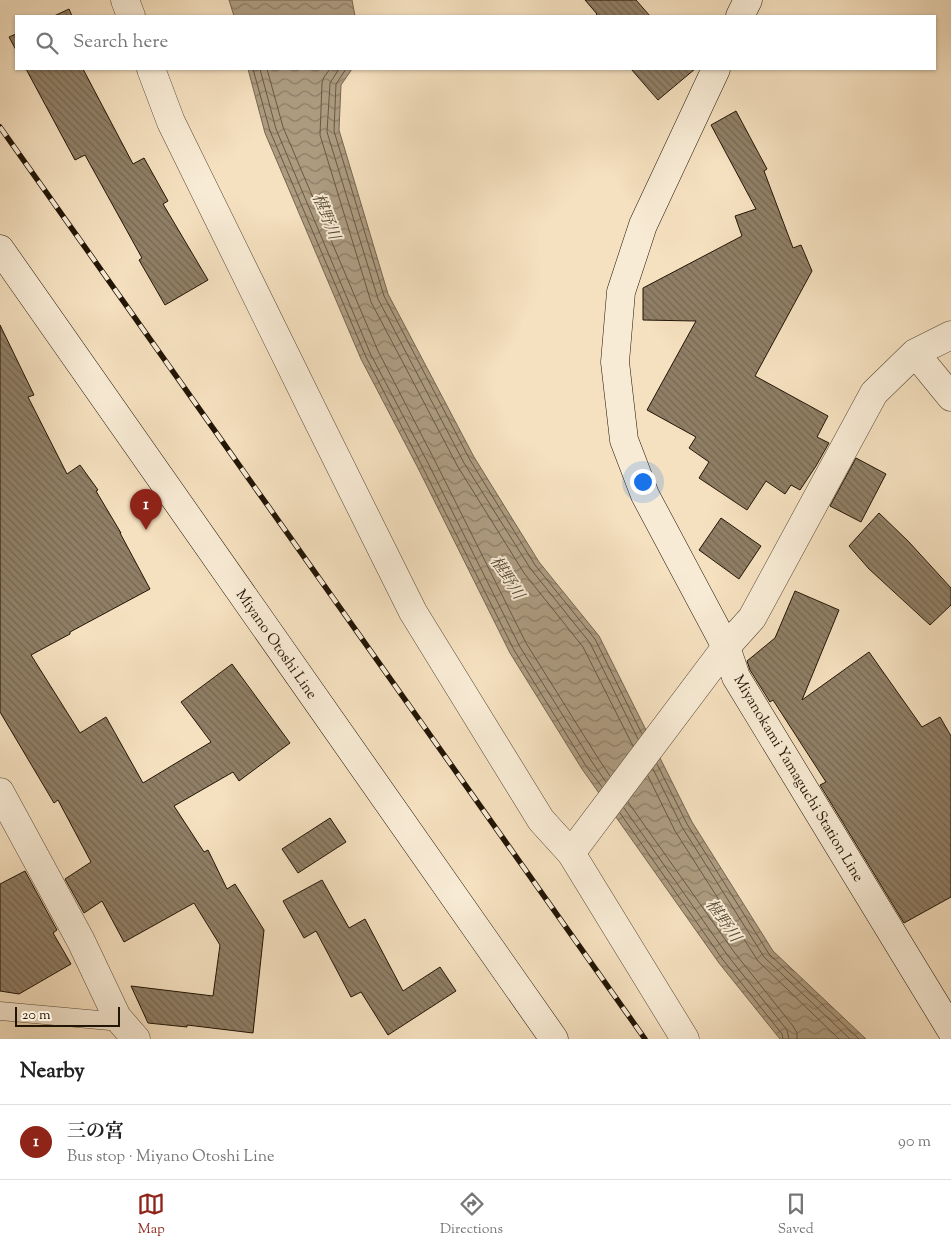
<!DOCTYPE html>
<html lang="en">
<head>
<meta charset="utf-8">
<style>
  :root { --surface:#fff; --page:#f2f2f2; --text:#222; --muted:#767676; --line:#e0e0e0; --accent:#8f2418 }
  body { margin:0; font-family:"Sorts Mill Goudy","Noto Serif JP",serif; background:var(--page); color:var(--text) }
  .scale { position:absolute; left:15px; bottom:12px; width:105px; box-sizing:border-box; padding-left:5px; border:2px solid #221506; border-top:0; font-size:14px; line-height:18px; white-space:nowrap; color:#221506; -webkit-text-stroke:4px #f8ebd5; paint-order:stroke }
  .you { position:absolute; left:642px; top:481px; width:18px; height:18px; margin:-12px; border:4px solid #fff; border-radius:50%; background:#1a73e8; box-shadow:0 0 0 8px #1a73e833 }
  .badge { display:grid; place-items:center; width:32px; height:32px; border-radius:50%; background:var(--accent); color:#fff; font-size:16px; font-weight:700 }
  .pin { position:absolute; translate:-50% -41px; filter:drop-shadow(0 1px 2px #0008) }
  .pin::after { content:''; position:absolute; top:26px; width:18px; height:15px; background:inherit; clip-path:polygon(0 0,100% 0,50% 100%) }
  .list { margin:0; padding:0; list-style:none }
  h2 { display:flex; justify-content:space-between; align-items:center; height:65px; margin:0; padding:0 20px; font-size:21px }
  h2 small { font-size:16px; font-weight:400; color:var(--muted) }
  .list li { display:grid; grid-template-columns:32px 1fr auto; gap:15px; align-items:center; box-sizing:border-box; height:75px; padding:0 20px; border-top:1px solid var(--line) }
  .list b { display:block; font-size:19px; white-space:nowrap }
  .list p { margin:0; font-size:16px; white-space:nowrap; color:var(--muted) }
  .list em { font-size:16px; font-style:normal; color:var(--muted) }
  .icon { flex:none; width:28px; height:28px; fill:none; stroke:currentColor; stroke-width:2; stroke-linecap:round; stroke-linejoin:round }
  .map { position:relative; flex:none; width:951px; height:1039px; overflow:hidden }
  .search { position:absolute; background:var(--surface); box-shadow:0 1px 4px #0004; left:15px; right:15px; top:15px; height:55px; display:flex; align-items:center; gap:12px; box-sizing:border-box; padding:0 18px; border-radius:0px; color:var(--muted); font-size:19px }
  .sheet { height:140px; background:var(--surface) }
  nav { display:flex; justify-content:space-around; align-items:center; box-sizing:border-box; height:70px; border-top:1px solid var(--line); background:var(--surface); font-size:14px; color:var(--muted) }
  nav a { display:grid; justify-items:center; gap:2px }
  nav .on { color:var(--accent) }
  .map>svg:first-child { display:block }
  .water { fill:url(#water-waves); stroke:#75654f }
  .lines { fill:none; stroke-linecap:round; stroke-linejoin:round }
  .shore { stroke:#685843; stroke-width:1 }
  .building { fill:url(#building-back-hatch); stroke:#221506 }
  .service-casing { stroke:#574834; stroke-width:19 }
  .minor-casing { stroke:#574834; stroke-width:29 }
  .tertiary-casing { stroke:#574834; stroke-width:29 }
  .secondary-casing { stroke:#221506; stroke-width:29 }
  .service { stroke:#f8ebd5; stroke-width:18 }
  .minor { stroke:#f8ebd5; stroke-width:28 }
  .tertiary { stroke:#f8ebd5; stroke-width:28 }
  .secondary { stroke:#f8ebd5; stroke-width:28 }
  .rail-casing { stroke:#221506; stroke-width:5.5 }
  .rail { stroke:#f8ebd5; stroke-width:4; stroke-dasharray:11; stroke-linecap:butt }
  .labels { text-anchor:middle; stroke-width:4; stroke-linejoin:round; paint-order:stroke }
  .street-label { font-size:15px; fill:#221506; stroke:#f8ebd5 }
  .water-label { font-size:16px; font-style:italic; fill:#5a4b37; stroke:#f8ebd5 }
</style>
</head>
<body>
<div class="map">
<svg width="951" height="1039" viewBox="0 0 951 1039">
  <defs>
    <pattern id="water-waves" width="16" height="10" patternUnits="userSpaceOnUse" patternTransform="scale(1.25)"><rect width="16" height="10" fill="#ad9b80"/><path d="M0 5q4-4 8 0t8 0" fill="none" stroke="#8c7d67"/></pattern>
    <pattern id="building-back-hatch" width="6" height="6" patternUnits="userSpaceOnUse" patternTransform="scale(1.25)"><rect width="6" height="6" fill="#907f66"/><path d="M-1 5l2 2M0 0l6 6M5-1l2 2" fill="none" stroke="#756752"/></pattern>
  </defs>
  <rect width="100%" height="100%" fill="#f5e0bf"/>
  <filter id="stains"><feTurbulence type="fractalNoise" baseFrequency=".004" numOctaves="4"/><feColorMatrix values="0 0 0 0 .2 0 0 0 0 .09 0 0 0 0 .02 0 0 0 .5 -.17"/></filter>
  <radialGradient id="worn" r=".72"><stop offset=".6" stop-color="#630" stop-opacity="0"/><stop offset="1" stop-color="#630" stop-opacity=".3"/></radialGradient>
  <path class="water" d="M229,0H352L355,16H234Z
    M248,69H352L341,85L339,130L388,294L474,457L539,562L599,636L692,822L773,951L866,1039H780L719,963L582,769L510,653L418,468L361,359L265,133Z"/>
  <g class="lines">
    <path class="shore" d="M253,69L270,131L366,357L422,466L514,650L586,766L602,787
      M260,69L276,129L371,355L428,463L520,647L592,762L606,782
      M267,69L283,127L378,351L434,459L526,643L598,758L610,776
      M330,69L324,77L322,83L320,135L371,302L458,467L524,573L583,647L633,746
      M339,69L330,83L327,132L378,299L464,463L530,568L590,643L638,739
      M346,69L336,84L334,131L384,296L470,460L535,565L595,639L642,734
      M657,764L687,824L769,954L859,1039
      M653,769L682,827L764,957L850,1039
      M648,776L675,831L758,961L839,1039
      M628,802L734,952L793,1026L797,1033V1039
      M624,808L728,956L787,1030L789,1039
      M620,813L723,960L782,1034L783,1039"/>
  </g>
  <path class="building" d="M585,0H636L650,16H595L597,14Z
    M69,9L72,16H54Z
    M16,34V50L9,37Z
    M26,69H83L133,164L144,158L168,201L163,204L208,280L165,305L139,260L142,258L85,155L75,160Z
    M631,69H695L658,100Z
    M736,111L767,169L764,171L793,248L801,245L812,271L755,376L828,416L817,437L829,443L816,466L800,490L791,485L785,494L766,481L747,510L699,478L709,462L689,448L696,437L647,410L696,321L643,320V288L742,236L735,216L756,209L711,125Z
    M0,325L34,395L28,397L67,474L80,465L98,490L96,491L121,533H120L150,589L70,632V634L31,655L80,733L106,717L143,783L211,742L181,702L232,664L290,743L239,781L233,772L174,806L204,852L208,850L227,889L235,884L264,930L253,1033L187,1025V1027L148,1023L131,986L213,996L220,945L194,903L124,942L102,901L84,913L65,879L91,862L58,800L54,803L0,712Z
    M856,458L886,474L861,522L830,506Z
    M879,513L909,542L951,588V605L930,625L869,569L849,546Z
    M721,518L761,546L739,579L699,550Z
    M795,591L839,610L802,700L869,652L922,727L940,717L951,736V897L904,923L820,785L826,782L773,700L770,702L750,670L747,661L775,638Z
    M330,818L346,842L298,873L282,849Z
    M25,871L57,930L53,933L71,964L19,994L0,991V884Z
    M322,880L349,928L365,919L403,991L440,967L456,991L388,1035L361,992L351,997L316,931L304,938L283,901Z"/>
  <g class="lines">
    <g class="service-casing">
      <path id="service" d="M0,1011L121,1022"/>
    </g>
    <g class="minor-casing">
      <path id="minor" d="M125,0L131,16
        M151,69L171,122L313,411L413,612L541,820L571,853L685,1039
        M915,353L951,397
        M726,647L752,618L874,393L915,353L951,335
        M0,792L81,941L117,1017L136,1039"/>
    </g>
    <g class="tertiary-casing">
      <path id="tertiary" d="M571,853L726,647"/>
    </g>
    <g class="secondary-casing">
      <path id="secondary" d="M740,16L748,0
        M716,69L643,225L621,292L615,362L624,440L645,495L726,647L736,677L951,1030
        M0,249L554,1039"/>
    </g>
    <use href="#service" class="service"/>
    <use href="#minor" class="minor"/>
    <use href="#tertiary" class="tertiary"/>
    <use href="#secondary" class="secondary"/>
    <g class="rail-casing">
      <path id="rail" d="M0,127L645,1039"/>
    </g>
    <use href="#rail" class="rail"/>
  </g>
  <g class="labels">
    <g class="street-label">
      <text transform="translate(277 644) rotate(55)" y="5">Miyano Otoshi Line</text>
      <text transform="translate(799 778) rotate(59)" y="5">Miyanokami Yamaguchi Station Line</text>
    </g>
    <g class="water-label">
      <text transform="translate(327 216) rotate(68)" y="6">椹野川</text>
      <text transform="translate(508 577) rotate(57)" y="6">椹野川</text>
      <text transform="translate(724 920) rotate(55)" y="6">椹野川</text>
    </g>
  </g>
  <rect width="100%" height="100%" filter="url(#stains)"/>
  <rect width="100%" height="100%" fill="url(#worn)"/>
</svg>
<div class="scale">20 m</div>
<div class="you"></div>
<div class="pin badge" style="left:146px;top:530px">1</div>
<div class="search"><svg class="icon" aria-label="search" viewBox="0 0 24 24"><circle cx="10" cy="10" r="6"/><path d="M15 15l6 6"/></svg>Search here</div>
</div>
<section class="sheet">
<h2>Nearby<small></small></h2>
<ul class="list">
<li><span class="badge">1</span><div><b>三の宮</b><p>Bus stop · Miyano Otoshi Line</p></div><em>90 m</em></li>
</ul>
</section>
<nav>
<a class="on"><svg class="icon" aria-label="map" viewBox="0 0 24 24"><path d="M3 6l6-2 6 2 6-2v14l-6 2-6-2-6 2zM9 4v14M15 6v14"/></svg>Map</a>
<a><svg class="icon" aria-label="directions" viewBox="0 0 24 24"><path d="M12 3l9 9-9 9-9-9zM9 14v-3h6M13 9l2 2-2 2"/></svg>Directions</a>
<a><svg class="icon" aria-label="saved" viewBox="0 0 24 24"><path d="M7 4h10v16l-5-4-5 4z"/></svg>Saved</a>
</nav>
</body>
</html>
